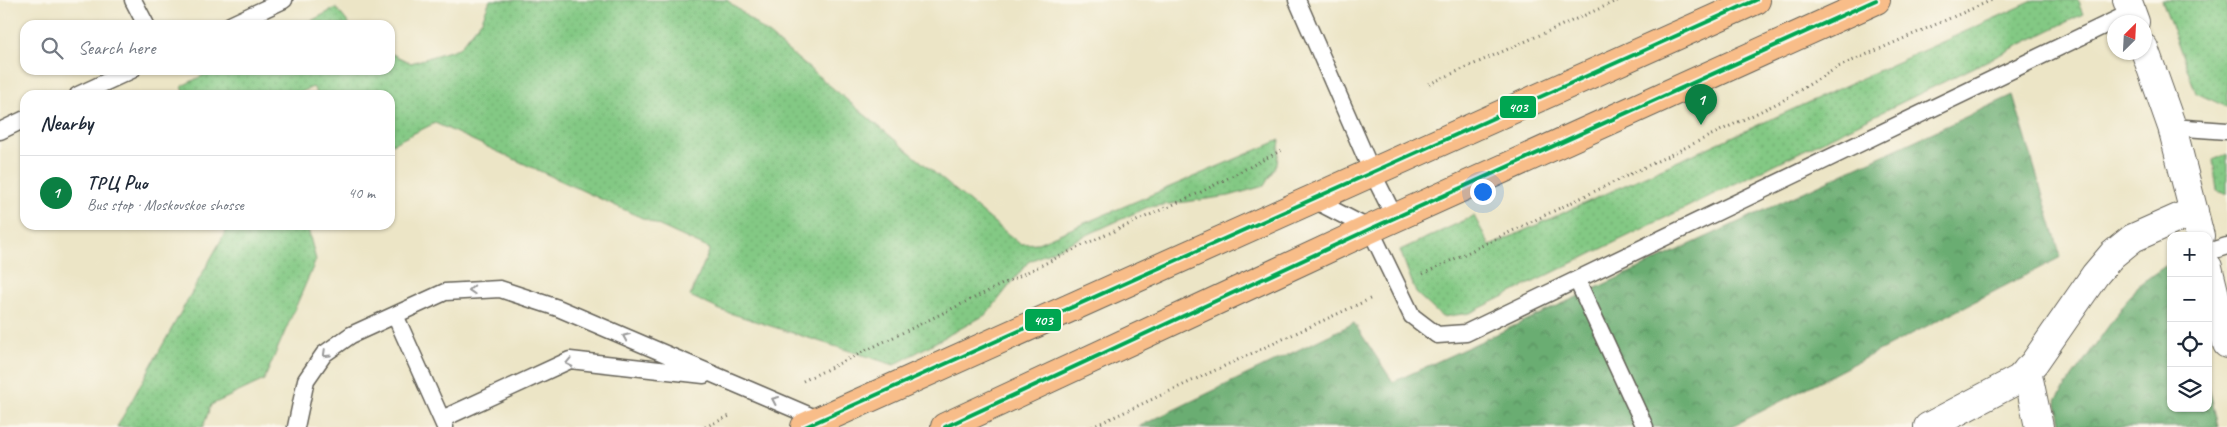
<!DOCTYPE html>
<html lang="en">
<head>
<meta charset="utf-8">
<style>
  :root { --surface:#fff; --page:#f2f2f3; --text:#1f2937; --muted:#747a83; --line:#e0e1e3; --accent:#0b8043 }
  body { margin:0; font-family:Caveat,sans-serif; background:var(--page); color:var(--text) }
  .controls { position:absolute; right:15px; bottom:15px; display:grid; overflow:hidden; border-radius:10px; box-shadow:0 1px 4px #0004 }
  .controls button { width:45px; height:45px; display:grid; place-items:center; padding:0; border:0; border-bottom:1px solid var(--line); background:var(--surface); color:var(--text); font:25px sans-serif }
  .compass { position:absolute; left:2107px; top:15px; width:45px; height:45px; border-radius:50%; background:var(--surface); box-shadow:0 1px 4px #0004; rotate:24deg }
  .you { position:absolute; left:1482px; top:191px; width:18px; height:18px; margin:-12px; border:4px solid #fff; border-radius:50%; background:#1a73e8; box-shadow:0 0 0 8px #1a73e833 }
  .badge { display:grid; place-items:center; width:32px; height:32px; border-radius:50%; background:var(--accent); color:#fff; font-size:16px; font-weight:700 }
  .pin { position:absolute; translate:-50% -41px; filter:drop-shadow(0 1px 2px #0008) }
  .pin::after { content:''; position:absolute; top:26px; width:18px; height:15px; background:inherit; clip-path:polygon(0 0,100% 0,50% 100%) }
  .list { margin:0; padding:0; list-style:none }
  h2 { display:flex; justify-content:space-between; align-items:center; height:65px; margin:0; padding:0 20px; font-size:21px }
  h2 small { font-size:16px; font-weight:400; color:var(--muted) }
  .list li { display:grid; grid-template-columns:32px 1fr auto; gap:15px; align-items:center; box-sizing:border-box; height:75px; padding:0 20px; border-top:1px solid var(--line) }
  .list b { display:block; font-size:19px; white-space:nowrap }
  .list p { margin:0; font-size:16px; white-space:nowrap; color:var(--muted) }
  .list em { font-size:16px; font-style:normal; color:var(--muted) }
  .icon { flex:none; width:28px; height:28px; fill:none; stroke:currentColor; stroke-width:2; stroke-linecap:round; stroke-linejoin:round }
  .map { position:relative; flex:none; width:2227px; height:427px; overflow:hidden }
  .search { position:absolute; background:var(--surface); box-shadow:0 1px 4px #0004; left:20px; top:20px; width:375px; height:55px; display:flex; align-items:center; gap:12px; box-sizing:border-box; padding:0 18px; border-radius:15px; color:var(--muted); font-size:19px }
  .panel { position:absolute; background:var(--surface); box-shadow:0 1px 4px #0004; left:20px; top:90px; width:375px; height:140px; border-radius:15px }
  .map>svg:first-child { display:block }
  .grass { fill:url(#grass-dots); stroke:#507250 }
  .forest { fill:url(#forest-crowns); stroke:#436447 }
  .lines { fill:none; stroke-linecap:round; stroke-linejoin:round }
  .service-casing { stroke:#656258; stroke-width:19 }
  .minor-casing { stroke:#656258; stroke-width:30 }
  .primary-casing { stroke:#656258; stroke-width:30 }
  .path { stroke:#656258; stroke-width:3; stroke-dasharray:1 4; stroke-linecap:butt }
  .service { stroke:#fff; stroke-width:16 }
  .minor { stroke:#fff; stroke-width:28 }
  .primary { stroke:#f8bd89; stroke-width:28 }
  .bus-1-casing { stroke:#fbf7ec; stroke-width:8 }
  .bus-1 { stroke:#00a651; stroke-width:4 }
  .oneway { stroke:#999 }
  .line-badge { stroke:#fbf7ec; stroke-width:2 }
  .badge-label { font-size:14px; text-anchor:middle; font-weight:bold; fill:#fff }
</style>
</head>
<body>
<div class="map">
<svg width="2227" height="427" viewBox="0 0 2227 427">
  <defs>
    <pattern id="grass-dots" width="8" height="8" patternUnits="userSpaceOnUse" patternTransform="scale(1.25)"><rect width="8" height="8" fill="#83c984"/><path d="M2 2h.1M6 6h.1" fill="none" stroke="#71ac71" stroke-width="1.8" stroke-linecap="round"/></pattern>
    <pattern id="forest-crowns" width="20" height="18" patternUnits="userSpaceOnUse" patternTransform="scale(1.25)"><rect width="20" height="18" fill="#6aad72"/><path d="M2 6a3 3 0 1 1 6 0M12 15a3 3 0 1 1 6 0" fill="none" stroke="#568c5d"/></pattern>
  </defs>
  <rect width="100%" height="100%" fill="#fbf7ec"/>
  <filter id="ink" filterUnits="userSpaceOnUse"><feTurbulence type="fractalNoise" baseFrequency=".02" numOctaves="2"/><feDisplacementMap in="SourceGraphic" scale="10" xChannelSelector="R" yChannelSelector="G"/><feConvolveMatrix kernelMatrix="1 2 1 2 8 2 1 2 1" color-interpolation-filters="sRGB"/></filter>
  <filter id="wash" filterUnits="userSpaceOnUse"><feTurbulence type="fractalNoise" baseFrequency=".0096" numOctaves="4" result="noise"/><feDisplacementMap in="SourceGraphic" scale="20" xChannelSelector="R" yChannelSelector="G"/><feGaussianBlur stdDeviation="1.12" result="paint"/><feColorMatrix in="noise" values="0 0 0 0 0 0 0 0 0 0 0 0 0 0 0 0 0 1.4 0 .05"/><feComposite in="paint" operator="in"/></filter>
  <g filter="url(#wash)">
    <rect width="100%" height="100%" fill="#ece5c6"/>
    <path class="grass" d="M490,0H727L1020,244L1038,243L1280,140L1277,164L1264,186L1229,196L1148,207L1028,262L987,314L894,365L720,310L690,296L710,249L435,123L390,145V95H318L313,87L294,95H185L182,86L214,70H390V53L411,63L459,48L482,20Z
      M2035,0H2077L2083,14L1470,313L1442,317L1416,293L1400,250L1474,216L1490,246Z
      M2162,0H2227V107L2196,93Z
      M336,8L350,25H303Z
      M2227,154V194L2217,191L2213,160Z
      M224,225H307L316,260L264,380L211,405L203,427H117L226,231Z"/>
    <path class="forest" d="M2013,95L2061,257L1731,427H1138L1354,323L1393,382Z
      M2165,266L2171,267V408H2208V382L2218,427H2062L2056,400L2137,286Z"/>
  </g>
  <g filter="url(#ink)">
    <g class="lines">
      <g class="service-casing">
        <path id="service" d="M133,0L146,25
          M1297,0L1372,172L1395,218
          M230,25L284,0
          M78,95L132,70
          M2172,127L2227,131
          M0,131L25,119
          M1312,199L1370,229L1412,316L1437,335L1466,333L2132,12
          M2208,252L2227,246
          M1577,280L1645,427
          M395,315L445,427
          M442,419L570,360L704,375
          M296,427L306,380L324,354L351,335L445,292L500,289L558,308L820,420"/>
      </g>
      <g class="minor-casing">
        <path id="minor" d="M2127,0L2135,22
          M2144,48L2172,127L2200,236
          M2208,267L2227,344
          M2027,370L2039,427
          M1928,427L2019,379L2034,363L2095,275L2112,255L2133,238L2194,211"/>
      </g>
      <g class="primary-casing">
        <path id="primary" d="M805,427L1756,0
          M945,427L1370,229L1876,0"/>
      </g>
      <path class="path" d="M1429,84L1619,0
        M1423,274L1782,101L1838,67L1992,0
        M803,381L1083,245L1201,192L1282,150
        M705,427L732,415
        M1092,427L1372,298"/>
      <use href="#service" class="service"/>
      <use href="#minor" class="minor"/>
      <use href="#primary" class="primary"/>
      <g class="bus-1-casing">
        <path id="bus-1" d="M805,427L1756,0
          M945,427L1370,229L1876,0"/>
      </g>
      <use href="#bus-1" class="bus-1"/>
    </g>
    <defs><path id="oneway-chevron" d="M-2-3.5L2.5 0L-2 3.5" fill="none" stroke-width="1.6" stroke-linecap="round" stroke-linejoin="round" transform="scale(1.25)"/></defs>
    <g class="oneway">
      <use href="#oneway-chevron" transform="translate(472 290) rotate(177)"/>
      <use href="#oneway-chevron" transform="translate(626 337) rotate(-157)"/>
      <use href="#oneway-chevron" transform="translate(326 354) rotate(136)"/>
      <use href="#oneway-chevron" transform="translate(569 363) rotate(168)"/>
      <use href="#oneway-chevron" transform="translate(775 400) rotate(-156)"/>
    </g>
  </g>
  <g class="line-badge">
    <rect x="1499" y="95" width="38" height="24" rx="5" fill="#00a651"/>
    <rect x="1024" y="308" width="38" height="24" rx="5" fill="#00a651"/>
  </g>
  <g class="badge-label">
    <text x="1518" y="112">403</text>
    <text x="1043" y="325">403</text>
  </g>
</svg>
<div class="controls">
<button>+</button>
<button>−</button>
<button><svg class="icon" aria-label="locate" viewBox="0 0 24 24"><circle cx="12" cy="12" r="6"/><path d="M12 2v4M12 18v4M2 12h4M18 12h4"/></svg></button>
<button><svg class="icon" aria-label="layers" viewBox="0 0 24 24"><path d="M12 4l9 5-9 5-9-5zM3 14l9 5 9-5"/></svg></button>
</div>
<svg class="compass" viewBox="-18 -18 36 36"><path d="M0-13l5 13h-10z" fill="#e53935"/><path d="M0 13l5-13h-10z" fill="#747a83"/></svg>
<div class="you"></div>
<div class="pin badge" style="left:1701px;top:125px">1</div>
<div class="search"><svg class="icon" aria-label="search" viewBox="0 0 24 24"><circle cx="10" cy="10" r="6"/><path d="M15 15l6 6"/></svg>Search here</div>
<section class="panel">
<h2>Nearby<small></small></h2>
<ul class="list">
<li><span class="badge">1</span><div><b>ТРЦ Рио</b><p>Bus stop · Moskovskoe shosse</p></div><em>40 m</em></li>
</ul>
</section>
</div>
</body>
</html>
